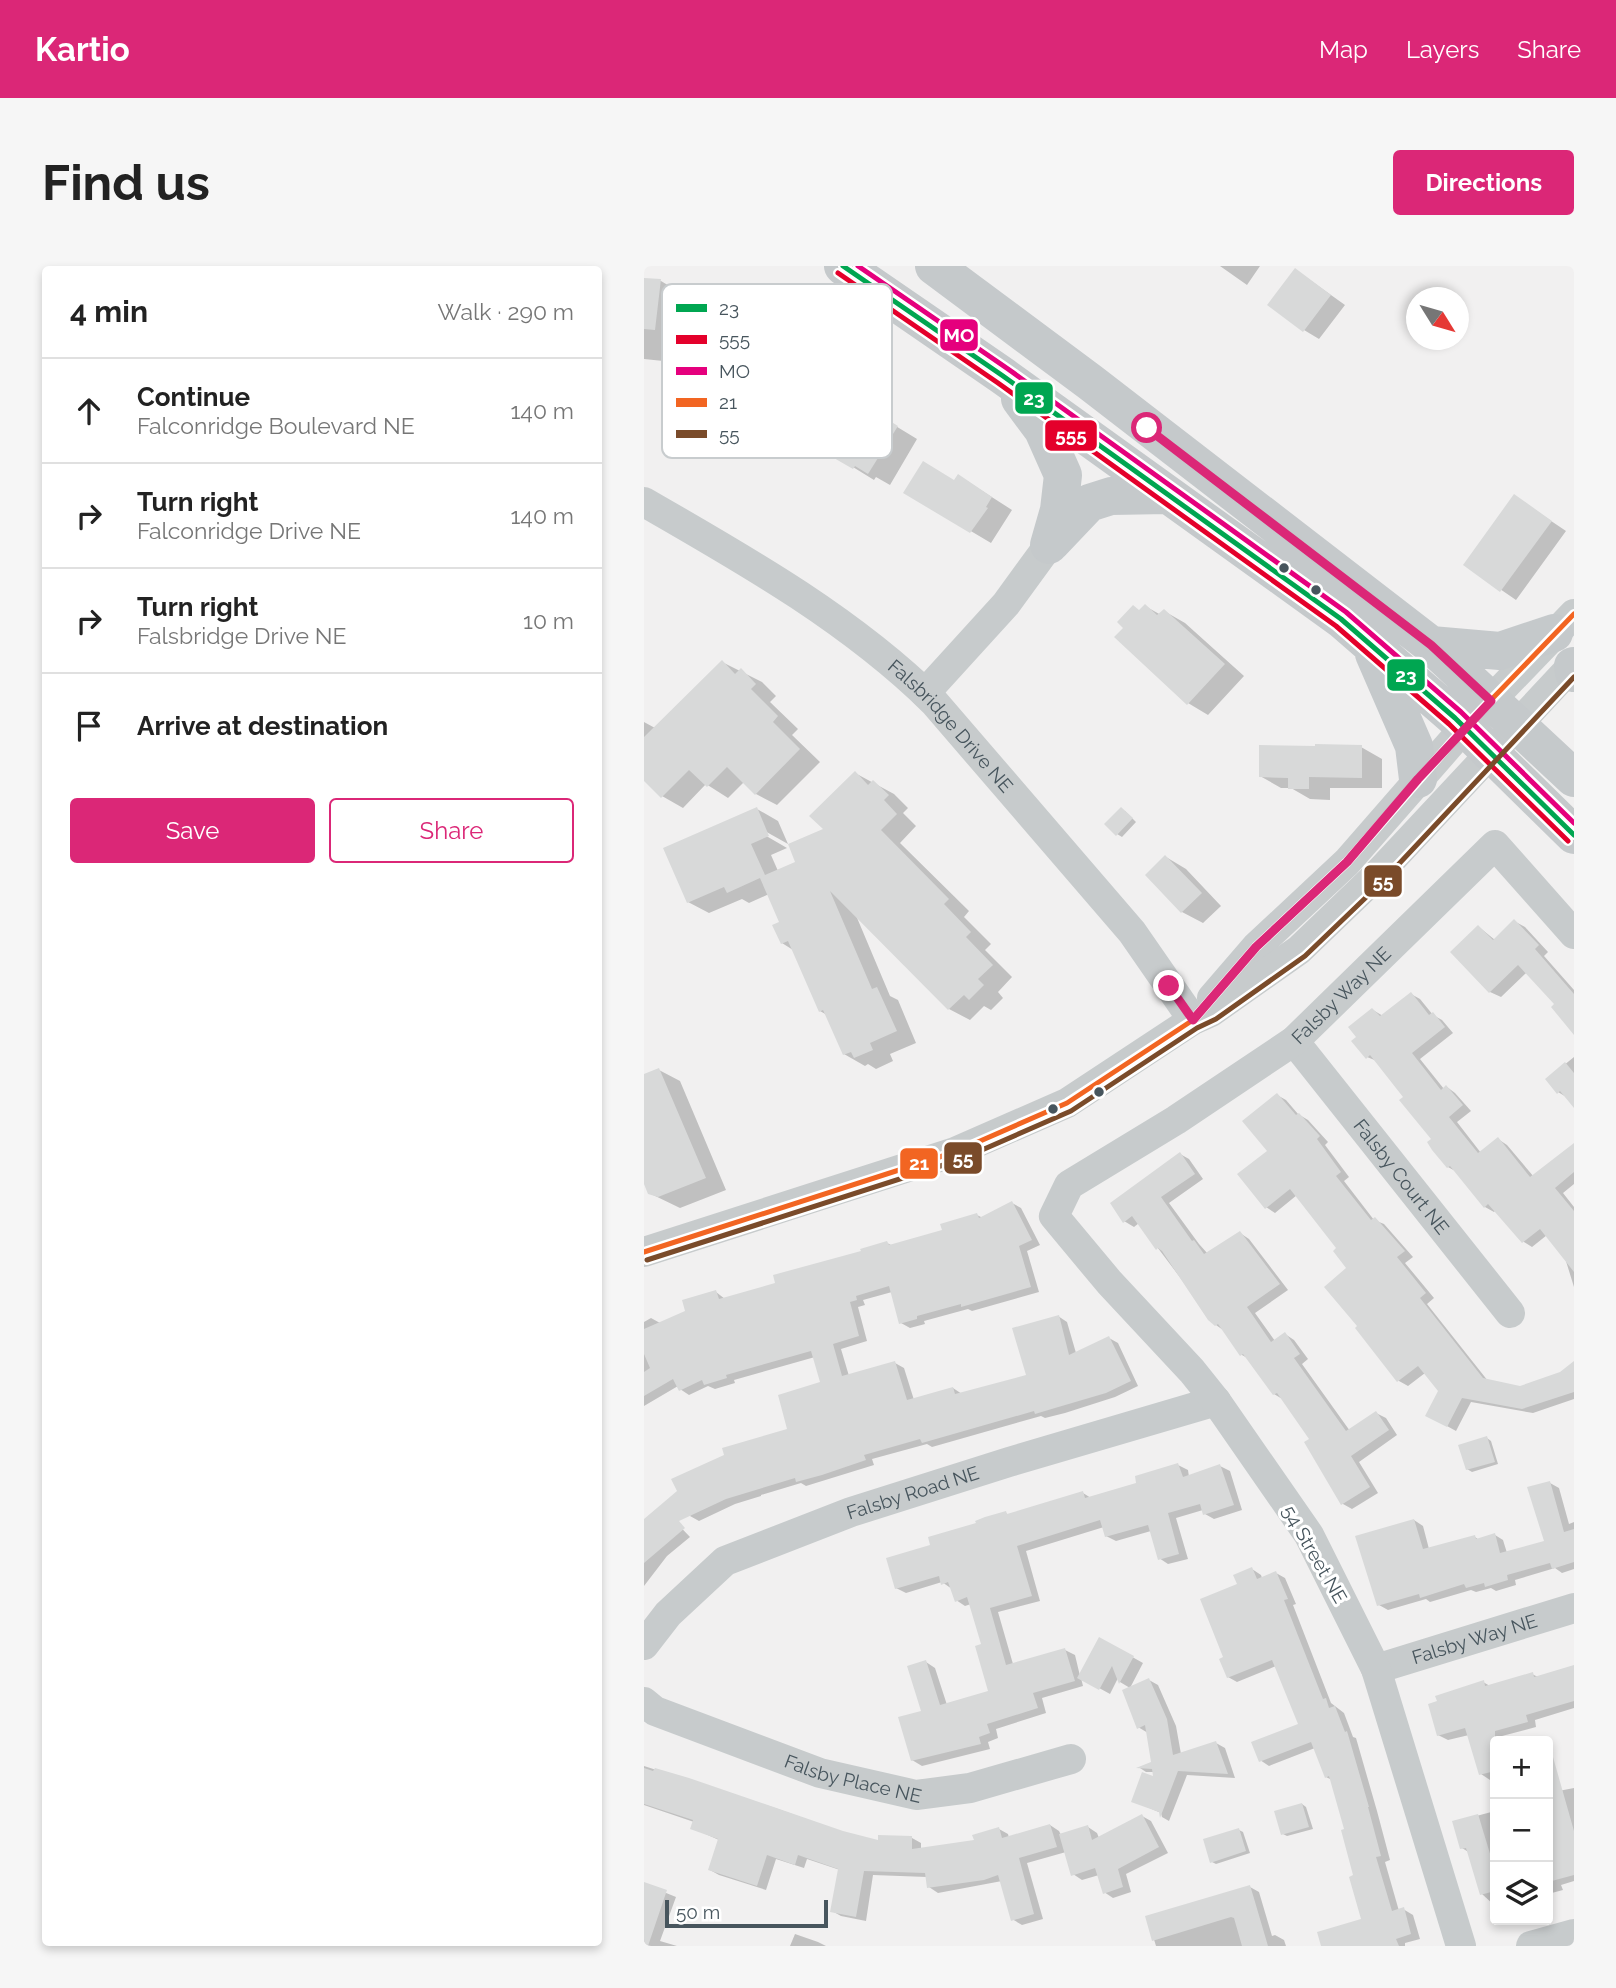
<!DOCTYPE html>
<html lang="en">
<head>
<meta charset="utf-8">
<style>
  :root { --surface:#fff; --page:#f6f6f6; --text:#222; --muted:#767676; --line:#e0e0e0; --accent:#db2777 }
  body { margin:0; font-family:Raleway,sans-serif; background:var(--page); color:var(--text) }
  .controls { position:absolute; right:21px; bottom:21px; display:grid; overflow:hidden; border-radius:7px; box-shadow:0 4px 10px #0003 }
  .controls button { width:63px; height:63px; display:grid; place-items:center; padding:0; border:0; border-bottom:2px solid var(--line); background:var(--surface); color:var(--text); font:35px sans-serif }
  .compass { position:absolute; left:762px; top:21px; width:63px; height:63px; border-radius:50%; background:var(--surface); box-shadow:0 4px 10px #0003; rotate:127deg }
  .scale { position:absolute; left:21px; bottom:18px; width:163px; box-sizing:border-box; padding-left:7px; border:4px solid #47555d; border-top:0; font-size:19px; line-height:24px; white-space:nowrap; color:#47555d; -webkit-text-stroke:5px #fff; paint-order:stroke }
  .stop { position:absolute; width:21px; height:21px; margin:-16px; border:5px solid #db2777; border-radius:50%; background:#fff }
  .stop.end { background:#db2777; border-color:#fff; box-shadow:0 2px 7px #0008 }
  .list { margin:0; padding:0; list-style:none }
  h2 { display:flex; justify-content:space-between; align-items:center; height:91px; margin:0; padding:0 28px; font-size:30px }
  h2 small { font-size:23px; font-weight:400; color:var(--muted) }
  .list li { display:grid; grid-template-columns:46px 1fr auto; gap:21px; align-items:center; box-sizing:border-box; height:105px; padding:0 28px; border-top:2px solid var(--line) }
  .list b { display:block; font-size:26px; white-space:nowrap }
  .list p { margin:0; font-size:23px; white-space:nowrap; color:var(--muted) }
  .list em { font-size:23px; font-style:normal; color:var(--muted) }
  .actions { display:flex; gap:14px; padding:21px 28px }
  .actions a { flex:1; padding:16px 0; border:2px solid var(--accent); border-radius:7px; text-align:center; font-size:24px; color:var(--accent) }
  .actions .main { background:var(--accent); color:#fff }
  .icon { flex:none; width:38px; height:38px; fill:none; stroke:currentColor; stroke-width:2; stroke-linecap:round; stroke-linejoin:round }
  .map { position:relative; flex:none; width:930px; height:1680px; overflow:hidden; border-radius:7px }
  header { display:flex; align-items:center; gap:42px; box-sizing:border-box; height:98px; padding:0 35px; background:var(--accent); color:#fff }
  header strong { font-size:33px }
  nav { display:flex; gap:38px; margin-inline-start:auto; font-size:24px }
  .intro { display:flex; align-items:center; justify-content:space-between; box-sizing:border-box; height:168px; padding:0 42px }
  h1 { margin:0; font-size:49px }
  .button { padding:18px 32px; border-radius:7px; background:var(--accent); color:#fff; font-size:24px; font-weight:700 }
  main { display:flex; gap:42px; padding:0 42px }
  aside { flex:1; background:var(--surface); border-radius:7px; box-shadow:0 4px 10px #0003 }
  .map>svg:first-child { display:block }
  .shadow { fill:#0003 }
  .building { fill:#d8d9d9 }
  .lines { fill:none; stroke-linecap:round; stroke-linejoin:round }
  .minor { stroke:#c7cbcc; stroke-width:30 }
  .major { stroke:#c5c9cb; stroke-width:38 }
  .bus-1-casing { stroke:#fff; stroke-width:10 }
  .bus-2-casing { stroke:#fff; stroke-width:10 }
  .bus-3-casing { stroke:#fff; stroke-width:10 }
  .bus-4-casing { stroke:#fff; stroke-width:10 }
  .bus-5-casing { stroke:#fff; stroke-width:10 }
  .bus-1 { stroke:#00a651; stroke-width:5 }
  .bus-2 { stroke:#e4002b; stroke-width:5 }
  .bus-3 { stroke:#e5007d; stroke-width:5 }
  .bus-4 { stroke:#f26522; stroke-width:5 }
  .bus-5 { stroke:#7a4b2a; stroke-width:5 }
  .route { stroke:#db2777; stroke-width:9 }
  .bus-dot { fill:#47555d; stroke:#fff; stroke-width:2.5 }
  .labels { text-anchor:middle; stroke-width:6; stroke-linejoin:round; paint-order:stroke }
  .street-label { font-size:19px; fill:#47555d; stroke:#fff }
  .key { fill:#fff; stroke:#c8ccce; stroke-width:2 }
  .key-label { font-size:19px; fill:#47555d }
  .line-badge { stroke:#fff; stroke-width:2.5 }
  .badge-label { font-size:19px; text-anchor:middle; font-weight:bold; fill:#fff }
</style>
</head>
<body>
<header>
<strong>Kartio</strong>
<nav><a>Map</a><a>Layers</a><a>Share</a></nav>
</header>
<div class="intro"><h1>Find us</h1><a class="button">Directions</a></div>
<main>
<aside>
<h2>4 min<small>Walk · 290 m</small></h2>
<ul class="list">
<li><svg class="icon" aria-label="ahead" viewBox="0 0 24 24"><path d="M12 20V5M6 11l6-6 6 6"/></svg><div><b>Continue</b><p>Falconridge Boulevard NE</p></div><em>140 m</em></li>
<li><svg class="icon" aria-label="right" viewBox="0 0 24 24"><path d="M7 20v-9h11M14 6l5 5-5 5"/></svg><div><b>Turn right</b><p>Falconridge Drive NE</p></div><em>140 m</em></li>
<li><svg class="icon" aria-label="right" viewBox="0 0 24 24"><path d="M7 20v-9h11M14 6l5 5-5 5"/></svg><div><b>Turn right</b><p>Falsbridge Drive NE</p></div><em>10 m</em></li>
<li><svg class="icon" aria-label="arrive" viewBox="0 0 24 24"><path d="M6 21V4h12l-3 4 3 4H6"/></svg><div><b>Arrive at destination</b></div></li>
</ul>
<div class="actions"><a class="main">Save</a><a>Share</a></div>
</aside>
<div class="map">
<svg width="930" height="1680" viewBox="0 0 930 1680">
  <rect width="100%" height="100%" fill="#f1f0f0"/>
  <path class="shadow" d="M576,0H616L603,19Z
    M652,4L701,39L675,73L660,64Z
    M0,13L17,15L37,27L29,96L0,93Z
    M102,72L136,93L158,103L273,173L246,219L232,211L230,214L113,142L76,124Z
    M315,210L368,244L347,277L261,226L311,216Z
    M870,230L922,265L872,334L821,299Z
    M501,340L517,349L520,345L541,357L600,410L564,449L544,437L481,362Z
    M78,396L118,416L132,430L126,436L154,463L148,469L176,496L133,539L112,528L100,516L84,532L62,518L39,542L18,530L0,512V456L11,462Z
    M717,481L738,493V522H686V534L666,533L647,522H637L616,510Z
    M211,507L250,528L264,542L259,547L272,560L256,577L325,645L320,651L347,678L341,684L368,711L354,726L359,732L347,744L340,740L326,754L305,743L211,647L246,730L254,734L272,777L246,788L249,795L232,803L224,798L221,800L200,788L183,749L176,745L149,684L138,677V657L125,628L105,637L98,633L65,647L44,636L113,543L134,555L144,578L119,564L117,567L143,582L127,589L134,605L154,597L182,564Z
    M481,545L492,556L478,571L473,568Z
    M522,591L542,603L577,640L559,657L538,646Z
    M870,655L881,661L904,686L900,690L930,724V766L913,738L883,706L857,731L846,726L835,661L851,674Z
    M767,728L776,733L789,749L798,754L809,767L776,793L800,823L803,821L811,827L827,845L813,856L837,887L854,873L863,879L890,911L930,890V918L919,927L930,941V1021L921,992L903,969L888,981L880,976L852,944L850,946L841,941L813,906L804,901L789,873L762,832L733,795L723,791L729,744L739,750Z
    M930,791V839L924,832L914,826L903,813Z
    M15,804L36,815L82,924L36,942L5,927L0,914V810Z
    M633,829L642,834L654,848L664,854L684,876L681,879L705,911L700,915L730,954L740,958L769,991L761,997L790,1032L783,1038L844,1115L876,1121L916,1108L930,1097V1133L889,1147L827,1136L812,1165L783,1149L796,1124L781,1107L764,1120L755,1115L714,1062L705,1002L695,982L653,929L631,947L622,941L625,885Z
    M536,888L545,893L559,913L525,937L555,978L564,988L596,967L605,973L644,1024L611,1047L631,1075L641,1068L650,1074L664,1093L658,1098L706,1165L732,1147L742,1152L753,1169L715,1196L734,1227L708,1243L699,1238L663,1176L668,1173L640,1134L630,1128L605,1093L598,1089L579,1064L572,1059L495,957L490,961L480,955Z
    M368,937L377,942L396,979L383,985L395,1026L328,1045L324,1043L280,1055L281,1058L266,1062L257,1057L248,1026L219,1034L221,1039L214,1041L223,1075L197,1083L205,1110L251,1097L260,1102L270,1134L309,1122L318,1128L384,1111L414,1050L423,1056L432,1087L465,1072L474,1077L494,1120L471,1131L421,1147L401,1152L397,1150L288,1181L283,1178L228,1193L230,1199L162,1220L157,1217L117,1229V1230L91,1238L55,1255L46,1250L82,1190L145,1165L178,1117L171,1091L90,1114L91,1117L71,1123L64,1120L45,1129L36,1123L34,1120L0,1140V1056L7,1052L16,1057L43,1046L72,1026L81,1033L133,1018L243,977L249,980L300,965L333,949L339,952Z
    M843,1172L847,1175L854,1198L828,1206L823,1203Z
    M534,1199L544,1204L545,1211L576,1200L586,1205L598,1244L570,1253L561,1248L559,1244L532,1252L544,1293L524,1298L515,1292L507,1265L472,1275L462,1270L460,1261L382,1285L396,1335L354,1346L369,1398L421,1384L431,1389L436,1410L456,1373L499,1397L486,1422L476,1416L474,1412L466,1428L437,1412L439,1420L398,1432L402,1447L352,1463L354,1472L344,1476L346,1483L278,1500L268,1494L279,1446L282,1396L291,1402L303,1439L346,1426L339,1380L327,1338L321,1340L312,1334L308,1323L298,1316L262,1327L252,1322L288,1280L361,1247L366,1249L439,1227L447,1232L495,1218Z
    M906,1217L915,1222L925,1258L930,1256V1303L918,1307L911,1302L871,1314L872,1319L852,1325L847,1322L832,1326L827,1324L786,1336L782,1333L744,1344L735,1339L770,1254L779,1260L785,1283L831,1271L835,1274L851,1269L859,1274L863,1287L902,1276Z
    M24,1248L46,1271L23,1290L0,1320V1255Z
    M608,1303L617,1309L618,1312L632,1307L641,1312L652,1338L649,1339L687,1437L700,1447L709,1471L712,1472L733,1545L746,1594L741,1596L755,1645L759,1643L769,1649L776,1673L761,1677V1680H679L719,1654L712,1611L703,1564L688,1514L682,1511L671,1482L625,1500L616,1494L657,1459L632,1400L593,1416L584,1411L581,1392L596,1319Z
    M930,1401V1442L891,1454L892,1461L858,1470L860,1475H851V1512L846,1514L837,1508L825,1469L804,1474L794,1469L839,1416L846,1420L888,1408L894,1411Z
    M505,1414L514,1419L532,1460L537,1488L572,1477L581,1482L591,1512L543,1509L525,1555L518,1551L517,1547L489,1535L511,1513L510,1506H502L496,1502L509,1497L504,1467L494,1461Z
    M0,1500L134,1543L198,1566L235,1576L268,1572L277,1577V1584L332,1575L355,1563L364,1568L365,1572L406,1559L415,1565L417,1569L444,1561L453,1567L455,1572L498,1550L507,1555L524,1587L482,1608L487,1626L469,1632L460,1626L455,1609L438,1614L429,1608L422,1586L383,1597L399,1653L378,1659L368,1653L358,1615L294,1627L285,1621L283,1611L229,1609L222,1655L197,1650L188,1645L196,1604L163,1593L160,1602L132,1593L122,1624L75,1609L66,1604L75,1574L48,1562L50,1556L0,1539Z
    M930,1522V1615L917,1619L919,1624L904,1628V1589L916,1586L908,1557L904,1558V1527Z
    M658,1538L662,1541L669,1563L643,1570L639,1568Z
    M851,1545V1640L838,1628L826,1587L818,1582L810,1556Z
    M595,1564L599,1566L606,1587L572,1598L568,1596Z
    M0,1618L32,1631L16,1675L33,1680H0Z
    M606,1621L615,1626L628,1670L631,1669L640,1674L642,1680H512L503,1651Z
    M151,1668L174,1676L182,1680H146Z"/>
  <path class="building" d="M651,2L687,29L659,66L623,39Z
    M0,12L17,13L11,64L0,63Z
    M81,58L115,79L123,111L137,88L254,160L224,208L211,200L209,203L183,188L182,190L163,178L165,176L94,132L75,125L41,102L67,61Z
    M279,195L310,214L314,208L348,231L342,241L344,242L326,267L259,227Z
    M870,228L908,255L856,326L819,299Z
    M501,338L513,349L520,343L581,398L543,439L470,371L479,362L473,356L489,339L495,344Z
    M78,394L91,408L97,402L112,418L107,423L134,450L129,456L156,483L111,529L83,501L63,521L45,504L17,532L0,515V471Z
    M671,478L718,479V512L665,511V523H644V512L615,511V479L671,480Z
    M211,505L224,519L229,514L245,529L240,534L253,548L237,564L305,633L300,638L327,666L322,671L349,699L334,713L340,719L325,734L320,729L304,744L186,625L228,723L233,721L253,765L226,777L229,784L210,792L207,786L199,789L179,744L175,746L144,675L137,678L128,659L135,656L116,612L83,627L80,621L43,637L19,582L113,541L125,570L107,578L121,609L151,596L144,578L179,563L165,550Z
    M477,541L489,552L472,570L460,558Z
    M521,589L558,627L537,647L501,609Z
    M870,653L895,679L891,683L930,728V769L907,741L910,738L874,699L845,727L806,686L834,659L849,674Z
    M767,726L785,749L789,746L801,761L768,787L797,824L802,819L819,839L805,851L834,887L854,871L886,911L930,877V906L911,922L930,945V1006L896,963L878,977L844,938L840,942L806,900L803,902L788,884L783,876L787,873L755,834L759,831L726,789L722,793L707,775L712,771L704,761L728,742L736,750Z
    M921,796L930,807V842L916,825L913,828L901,813Z
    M15,802L62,912L14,931L4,928L0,918V808Z
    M633,827L652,849L655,847L676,870L673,873L697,906L692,910L727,954L731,951L761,985L753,991L782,1027L776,1032L839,1112L876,1120L916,1106L930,1095V1126L878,1143L818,1132L803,1161L781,1150L794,1125L774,1100L753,1116L711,1062L713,1060L680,1021L702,1002L689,985L692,982L646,923L621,943L593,908L623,885L598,855Z
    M536,886L551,908L517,931L548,975L550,974L560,988L596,965L636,1018L603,1041L627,1076L641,1066L656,1088L650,1092L702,1165L732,1145L745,1164L707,1190L726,1221L697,1239L660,1176L665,1173L633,1127L629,1129L599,1088L596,1090L574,1058L571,1060L564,1054L518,985L514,982L512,984L488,950L479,957L466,937Z
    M368,935L388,974L375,980L387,1021L317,1041V1038L273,1050V1053L255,1058L245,1020L212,1030L213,1034L206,1036L215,1070L189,1078L198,1110L251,1095L263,1134L309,1121L311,1128L382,1109L368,1062L415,1049L425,1089L465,1070L487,1115L462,1127L411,1142L391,1148L390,1145L278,1177L276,1173L220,1189L222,1194L178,1209L152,1216L151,1212L82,1233L35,1255L41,1262L0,1297V1253L33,1225L27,1213L80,1189L78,1182L143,1163L134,1129L176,1116L167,1085L82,1109L83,1112L60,1119L58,1114L35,1125L29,1113L0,1130V1106L6,1102L0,1088V1063L41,1045L38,1034L72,1024L75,1033L131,1017L129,1009L217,985L216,983L243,975L245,979L298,964L296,958L333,947L335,952Z
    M843,1170L851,1196L822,1204L814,1179Z
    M534,1197L539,1211L576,1198L590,1239L559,1249L556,1238L524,1247L535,1288L514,1294L504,1259L461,1271L456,1254L373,1280L388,1330L346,1342L362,1399L421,1382L431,1415L389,1427L394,1442L343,1458L346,1467L335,1471L337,1478L267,1495L254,1451L277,1445L263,1400L282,1394L296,1439L344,1425L331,1380L337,1378L323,1331L311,1336L304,1316L297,1319L295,1310L251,1323L242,1292L286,1279L284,1271L332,1257L331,1255L341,1251L362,1245L363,1248L439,1225L441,1232L492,1217L491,1210Z
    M906,1215L920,1266L930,1263V1296L908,1303L906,1297L863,1309L864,1314L841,1321L840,1317L822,1322L820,1318L776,1332L775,1328L733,1340L711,1270L770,1253L779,1283L831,1269L832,1273L851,1267L856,1287L900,1275L883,1221Z
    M608,1301L613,1313L632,1305L644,1333L640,1334L679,1433L682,1432L685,1442L691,1440L701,1466L703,1465L725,1541H724L737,1590L732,1591L748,1645L760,1641L767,1668L752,1673L755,1680H677L673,1666L717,1653L705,1611L709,1609L697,1564L700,1563L685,1510L681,1512L667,1476L615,1496L607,1476L654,1458L628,1394L583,1412L575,1393L579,1391L556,1333L593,1318L589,1309Z
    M455,1371L490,1390L475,1418L468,1400L455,1424L433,1412Z
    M930,1399V1435L882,1449L884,1456L851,1465V1505L835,1509L821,1462L793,1470L784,1438L793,1435L791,1430L840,1414L841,1420L889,1406L890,1411Z
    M505,1412L523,1453L529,1489L572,1475L584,1508L534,1505L516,1552L515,1546L487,1536L498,1506L509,1510L508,1503L492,1502L507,1496L501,1459L493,1463L478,1424Z
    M909,1491L930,1565V1609L904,1616V1492Z
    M0,1502L9,1505L11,1502L45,1512L199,1565L234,1574V1569L268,1570V1583L330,1574L328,1569L355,1561L358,1572L406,1558L413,1581L375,1592L390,1648L367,1655L354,1609L340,1614L283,1622L281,1607L220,1605L212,1651L186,1646L194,1603L154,1589L151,1599L123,1589L113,1620L64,1604L74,1573L46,1563L49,1554L0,1538Z
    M658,1537L665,1561L637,1569L630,1545Z
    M498,1548L515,1581L474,1603L479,1621L459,1628L451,1602L427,1610L415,1568L444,1559L448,1574Z
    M834,1548L847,1591L851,1590V1625L836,1629L822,1582L816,1583L808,1555Z
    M595,1562L602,1585L566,1597L559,1573Z
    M0,1616L23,1624L4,1680H0Z
    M606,1619L624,1680H598L590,1652L587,1651L508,1675L501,1650Z"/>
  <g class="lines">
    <g class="minor">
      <path id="s1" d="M0,236C101,294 207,354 290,436L488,666L549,754"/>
      <path d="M281,427L362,338L405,279"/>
      <path d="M568,732L612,681L703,596L820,462L930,348"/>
      <path id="s2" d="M650,775L866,1047"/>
      <path d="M0,986L311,886L423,837L549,754L567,746L655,684L732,610L930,398"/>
      <path id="s3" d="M0,1379L24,1348L81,1295L207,1246L365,1196L572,1135"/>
      <path id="s4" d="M732,1403L930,1342"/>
      <path id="s5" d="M0,1436L11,1445L176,1507L272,1529L326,1522L427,1493"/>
      <path id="s6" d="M817,1680L732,1403L665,1269L572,1135L548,1105L465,1016L410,950L425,919L532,854L650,775L851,579L930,668"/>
      <path d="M887,1680L930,1668"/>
    </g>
    <path class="major" d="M199,0L359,110L697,353L811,452L930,569
      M290,0L446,116L787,379L930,512
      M376,133L399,164L419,209L415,244L405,279
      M407,277L445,237L467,230L523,229
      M787,379L856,385L910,367
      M730,388L770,480L774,513
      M929,400L930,407"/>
    <g class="bus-1-casing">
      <path id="bus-1" d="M199,0L359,110L697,353L811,452L930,569"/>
    </g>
    <g class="bus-2-casing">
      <path id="bus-2" d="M194,7L354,117L692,360L805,458L924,575"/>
    </g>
    <g class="bus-3-casing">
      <path id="bus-3" d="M214,0L364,103L702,346L817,446L930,557"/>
    </g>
    <g class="bus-4-casing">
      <path id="bus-4" d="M0,986L311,886L423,837L549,754L612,681L703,596L820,462L930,348"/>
    </g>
    <g class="bus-5-casing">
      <path id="bus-5" d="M3,994L315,894L427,845L553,762L572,753L661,690L738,616L930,411"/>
    </g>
    <use href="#bus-1" class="bus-1"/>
    <use href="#bus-2" class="bus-2"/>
    <use href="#bus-3" class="bus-3"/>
    <use href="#bus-4" class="bus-4"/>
    <use href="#bus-5" class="bus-5"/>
  </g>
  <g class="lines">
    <path class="route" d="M503,162L787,379L847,435L774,513L703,596L612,681L549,754L525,720"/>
  </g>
  <g class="bus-dot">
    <circle cx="640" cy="302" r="6"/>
    <circle cx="672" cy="324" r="6"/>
    <circle cx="455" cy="826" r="6"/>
    <circle cx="409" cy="843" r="6"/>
  </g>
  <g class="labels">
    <g class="street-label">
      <text dy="7" stroke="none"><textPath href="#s1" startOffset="382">Falsbridge Drive NE</textPath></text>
      <text dy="7" stroke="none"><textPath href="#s6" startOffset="1216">Falsby Way NE</textPath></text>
      <text dy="7" stroke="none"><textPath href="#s2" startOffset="173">Falsby Court NE</textPath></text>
      <text dy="7" stroke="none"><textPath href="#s3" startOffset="317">Falsby Road NE</textPath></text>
      <text transform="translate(671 1288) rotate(60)" y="7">54 Street NE</text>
      <text dy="7" stroke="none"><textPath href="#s4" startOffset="103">Falsby Way NE</textPath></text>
      <text dy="7" stroke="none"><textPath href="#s5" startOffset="224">Falsby Place NE</textPath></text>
    </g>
  </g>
  <rect x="18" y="18" width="230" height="174" rx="10" class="key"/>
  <rect x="32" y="38" width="31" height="8" fill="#00a651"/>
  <rect x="32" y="69" width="31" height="9" fill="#e4002b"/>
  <rect x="32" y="101" width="31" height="8" fill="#e5007d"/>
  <rect x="32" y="132" width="31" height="9" fill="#f26522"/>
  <rect x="32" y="164" width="31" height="8" fill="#7a4b2a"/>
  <g class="key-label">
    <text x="75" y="49">23</text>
    <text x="75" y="80">555</text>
    <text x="75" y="112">MO</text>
    <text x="75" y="143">21</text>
    <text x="75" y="175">55</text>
  </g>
  <g class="line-badge">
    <rect x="295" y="52" width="40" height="34" rx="7" fill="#e5007d"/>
    <rect x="370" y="115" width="40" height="34" rx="7" fill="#00a651"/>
    <rect x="400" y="153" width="54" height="33" rx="7" fill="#e4002b"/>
    <rect x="742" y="392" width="40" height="34" rx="7" fill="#00a651"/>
    <rect x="719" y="598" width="40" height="34" rx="7" fill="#7a4b2a"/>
    <rect x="299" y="875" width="40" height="34" rx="7" fill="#7a4b2a"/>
    <rect x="255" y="881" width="40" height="33" rx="7" fill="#f26522"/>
  </g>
  <g class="badge-label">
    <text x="315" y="76">MO</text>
    <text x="390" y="139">23</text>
    <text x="427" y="176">555</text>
    <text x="762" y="416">23</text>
    <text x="739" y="622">55</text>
    <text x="319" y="899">55</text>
    <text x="275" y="904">21</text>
  </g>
</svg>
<div class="controls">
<button>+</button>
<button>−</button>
<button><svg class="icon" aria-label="layers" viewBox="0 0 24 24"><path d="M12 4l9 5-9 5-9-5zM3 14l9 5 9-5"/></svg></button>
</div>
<svg class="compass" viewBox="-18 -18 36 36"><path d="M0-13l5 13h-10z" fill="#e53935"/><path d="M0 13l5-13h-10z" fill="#767676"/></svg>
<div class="scale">50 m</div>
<div class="stop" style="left:503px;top:162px"></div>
<div class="stop end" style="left:525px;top:720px"></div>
</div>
</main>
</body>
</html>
